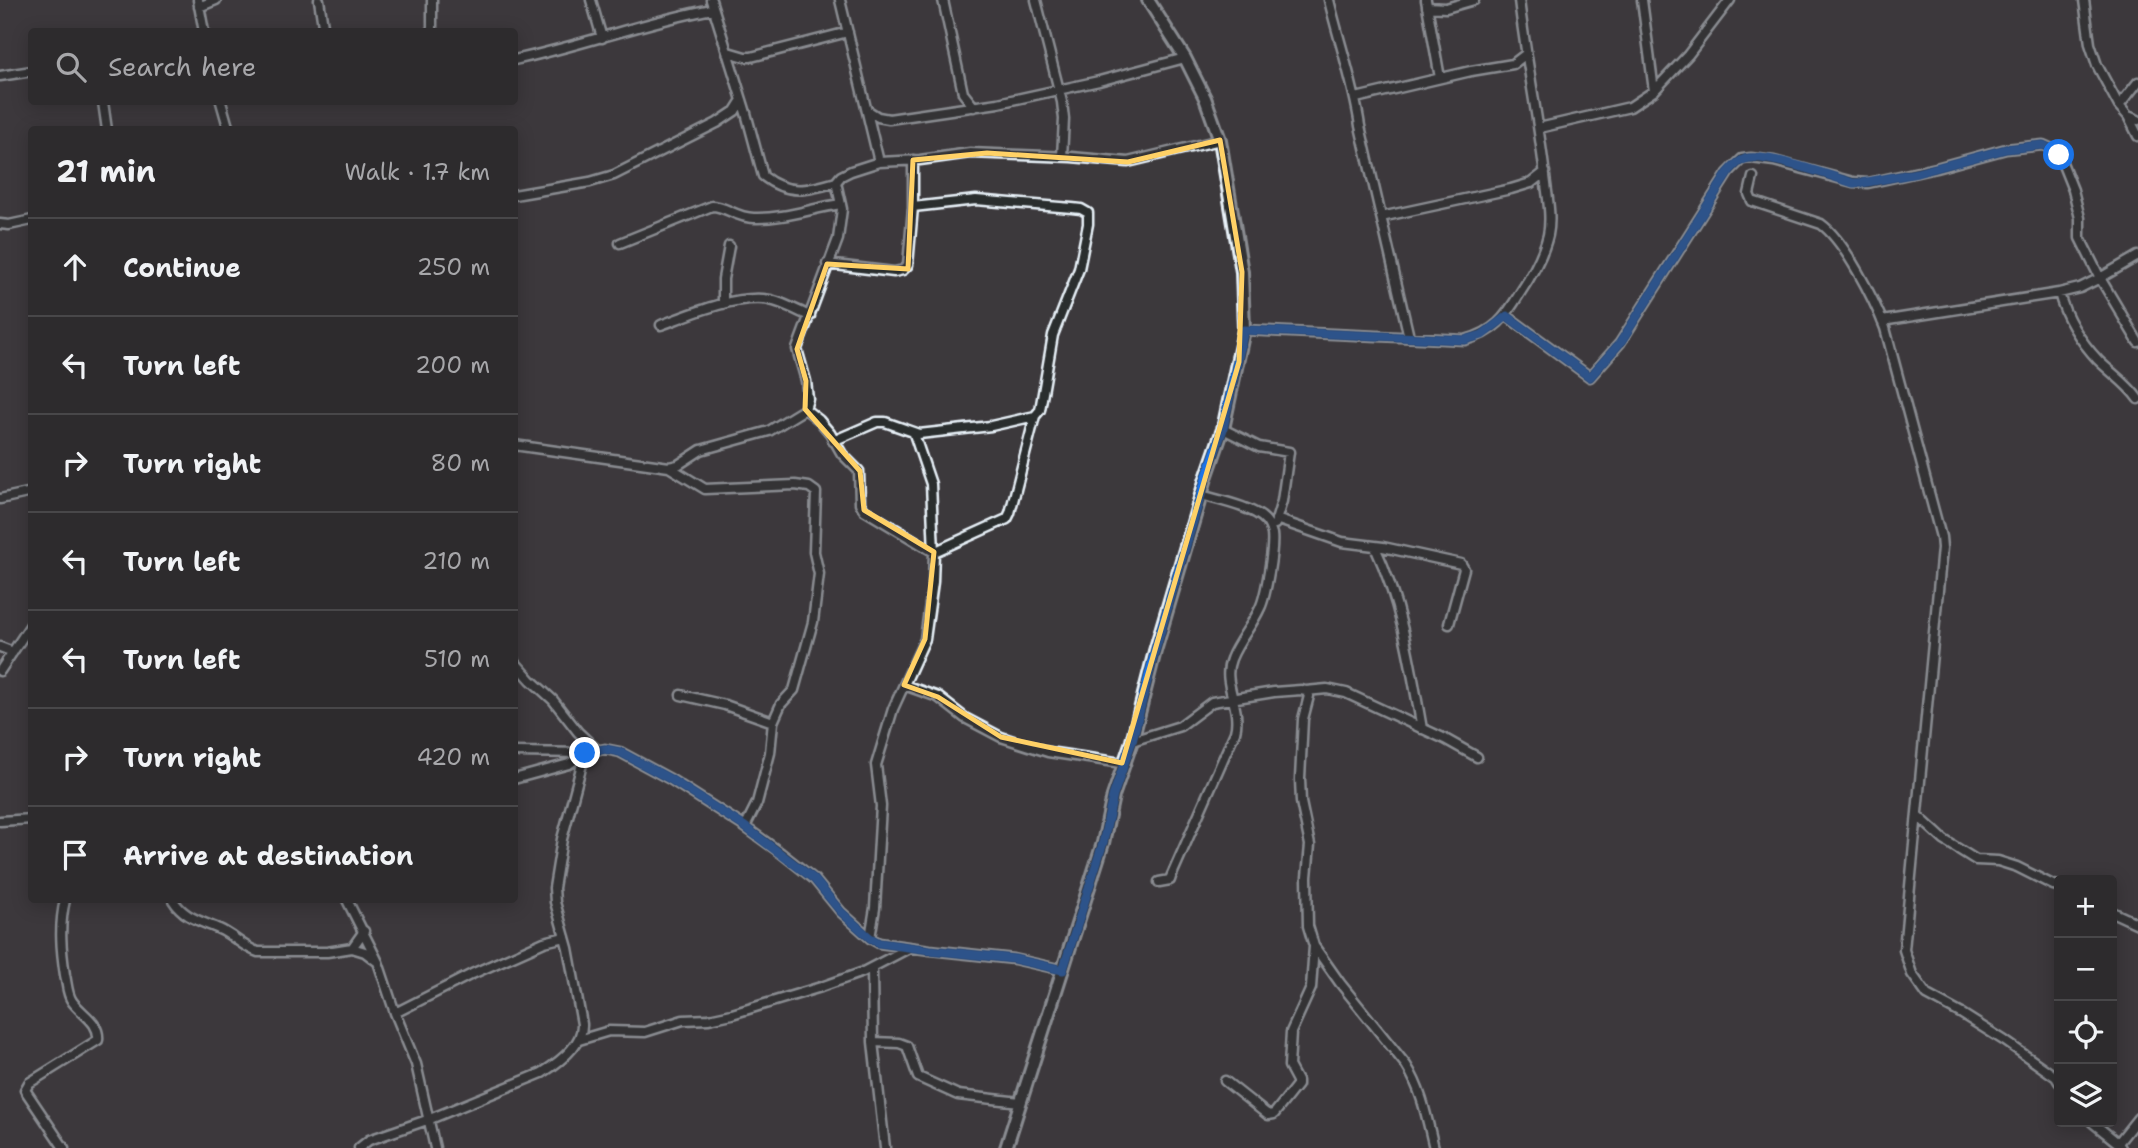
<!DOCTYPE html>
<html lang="en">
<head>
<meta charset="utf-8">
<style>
  :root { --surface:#2d2b2d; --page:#353335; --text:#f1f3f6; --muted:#a7a7aa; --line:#484749 }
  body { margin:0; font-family:"Shantell Sans",sans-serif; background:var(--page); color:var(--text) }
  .controls { position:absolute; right:21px; bottom:21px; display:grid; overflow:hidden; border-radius:7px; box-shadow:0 4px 18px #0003 }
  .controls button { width:63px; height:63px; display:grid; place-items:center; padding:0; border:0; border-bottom:2px solid var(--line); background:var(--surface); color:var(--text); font:35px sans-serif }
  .stop { position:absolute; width:21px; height:21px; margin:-16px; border:5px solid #1a73e8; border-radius:50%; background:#fff }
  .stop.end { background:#1a73e8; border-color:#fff; box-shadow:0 2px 7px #0008 }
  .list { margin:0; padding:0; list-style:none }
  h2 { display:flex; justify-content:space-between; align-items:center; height:91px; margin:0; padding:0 28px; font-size:30px }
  h2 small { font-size:23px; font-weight:400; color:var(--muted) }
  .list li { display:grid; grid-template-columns:46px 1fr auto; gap:21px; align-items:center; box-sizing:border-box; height:98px; padding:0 28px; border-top:2px solid var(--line) }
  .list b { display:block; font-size:26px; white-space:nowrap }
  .list em { font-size:23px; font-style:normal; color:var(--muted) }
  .icon { flex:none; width:38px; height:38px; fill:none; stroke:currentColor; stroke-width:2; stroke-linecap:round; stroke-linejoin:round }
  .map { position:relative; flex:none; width:2138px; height:1148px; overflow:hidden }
  .search { position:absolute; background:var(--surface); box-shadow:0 4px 18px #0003; left:28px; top:28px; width:490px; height:77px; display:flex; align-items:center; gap:18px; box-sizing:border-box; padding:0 24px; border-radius:7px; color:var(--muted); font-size:26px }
  .panel { position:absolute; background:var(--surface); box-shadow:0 4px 18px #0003; left:28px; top:126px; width:490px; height:777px; border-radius:7px }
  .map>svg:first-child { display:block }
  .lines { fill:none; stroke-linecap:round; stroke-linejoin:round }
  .street-casing { stroke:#e8f1f8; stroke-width:13 }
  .secondary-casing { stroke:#e8f1f8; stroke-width:16 }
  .street { stroke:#2a2d2e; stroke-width:8 }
  .secondary { stroke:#2a2d2e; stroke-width:10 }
  .route { stroke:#1a73e8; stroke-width:9 }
  .marked { fill:none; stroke:#ffd166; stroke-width:5; stroke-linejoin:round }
</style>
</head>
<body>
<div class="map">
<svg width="2138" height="1148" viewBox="0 0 2138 1148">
  <rect width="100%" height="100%" fill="#3c393c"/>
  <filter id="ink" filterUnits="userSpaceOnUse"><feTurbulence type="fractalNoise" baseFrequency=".0143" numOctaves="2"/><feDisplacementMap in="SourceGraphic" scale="14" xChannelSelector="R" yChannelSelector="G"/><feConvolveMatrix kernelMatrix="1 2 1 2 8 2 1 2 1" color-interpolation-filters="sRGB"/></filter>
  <g filter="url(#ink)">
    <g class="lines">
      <g class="street-casing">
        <path id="street" d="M198,0L204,32
          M319,0L324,32
          M591,0L602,38
          M711,0L746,113L763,176C788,196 809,190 836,182
          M840,0L879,162
          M943,0L963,93L974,107
          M1036,0L1062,102L1064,119L1062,157
          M1329,0C1339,42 1354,84 1360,126L1409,337
          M1426,0L1440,78
          M1642,0L1654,91
          M2084,0L2090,44L2097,65L2119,106L2128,116L2138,120
          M199,7L216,0
          M1427,7L1446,8L1474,0
          M432,32V0
          M728,52L745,57H751L848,32
          M514,60C581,46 646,21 713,9
          M0,76L32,71
          M1356,98L1471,71L1513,64L1526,54
          M103,102L107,130
          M221,102L229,130
          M2119,106L2138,82
          M867,110L878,117L889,119L998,103L1099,81L1185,58
          M2128,116L2138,136
          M1539,128L1630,107L1654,91L1688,55L1730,0
          M1753,177L1749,194L1752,201L1821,224C1845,241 1874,300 1885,328L1941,537L1942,548L1904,950L1912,974L1927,995L1962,1014L2005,1041L2056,1077L2059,1082
          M514,195L590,182L614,175L717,123L735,111L742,100
          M1381,217L1511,189L1531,183L1545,172
          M0,224L9,225L32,220
          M620,243L712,206C726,206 736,218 754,218C784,219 812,208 841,204
          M827,264L894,272L903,270L908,265L913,207V160
          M2059,293C2065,317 2081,342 2098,360C2111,373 2128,384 2138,399
          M723,304V279L729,246
          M1507,316L1590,377L1620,343L1728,173L1742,159L1751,158L1774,161L1853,182L1868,183L1936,168L2006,149L2043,145L2052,149L2059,155L2073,190L2080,218V238L2100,278L2138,342
          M1882,321L2059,293L2080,288L2100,278L2138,256
          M661,325C691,314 730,297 763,299C779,300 795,310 810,316
          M1244,330L1465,340C1495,332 1505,318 1520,293C1532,275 1543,256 1548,235C1552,216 1547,195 1545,176C1538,117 1526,59 1519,0
          M805,409L819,420L830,433L842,454L859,471L860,503L864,510L934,552L1007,519L1010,513L1035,416
          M1223,429L1259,447L1289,452L1282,501L1275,524
          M833,441L877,422H885L919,434L991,426L1035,416L1040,410L1053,335L1079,269L1088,224V213L1081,209L1072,208L976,200L913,207
          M514,445L669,467L678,465L701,450L769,431L805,409L808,399L806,381L797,349L838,239L842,209L836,182L841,176L851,171L879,162L920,160L970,153L1071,157L1128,162L1220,140
          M669,467L705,489L795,485L809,487L816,492L814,552L819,574L813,622L794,690L781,704L773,722L770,753L757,803L745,827
          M0,499L32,492
          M1276,519L1342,542L1383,547L1461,564L1464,569L1449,624
          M1375,547C1402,605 1411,667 1422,729
          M0,647L13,652
          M514,661L531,680L553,700L578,732L596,749
          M0,671L32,623
          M904,685L938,697L965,718L1001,737L1048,752L1122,763
          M1306,691L1327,689L1346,693L1445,739L1477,757
          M681,695L725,705L773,722
          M1132,741L1180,726L1212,702L1274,692L1301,690L1306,691L1309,696L1303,719L1300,779L1301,802L1310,845L1307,877L1308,926L1314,946L1340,983L1406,1065C1422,1090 1427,1119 1434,1148
          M514,752L585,753L605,749L620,752L670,779L745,827L781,853L814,879L841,912L870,938L879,943L930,950L1014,959L1063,970
          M514,779L569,764L585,753
          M1918,816L1944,840L1976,860L1998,861L2017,867L2053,885L2059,886
          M0,821L32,819
          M1159,882L1170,880L1171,877L1235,732C1242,707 1221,683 1231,659C1238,641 1252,626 1260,608C1266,596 1274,548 1272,534C1271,530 1268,523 1265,520C1253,507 1218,500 1201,495
          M173,900C184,918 201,921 219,929C233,935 243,947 258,952H327L352,948L365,952L378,962L395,1013L416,1064L435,1148
          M347,900L377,960
          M2112,912L2138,924
          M870,938L875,908L881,806L876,765L893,709L925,639L933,582L934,552L931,484L914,434
          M352,948L364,931
          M872,969L873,1042L885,1148
          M395,1013L472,974L544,942L565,937
          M579,1040L609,1031L645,1032L683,1020L709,1019L732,1014L821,987L863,972L909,948
          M873,1042L899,1043L907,1046L918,1077L958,1095L1020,1102
          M1225,1081L1268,1115L1274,1114L1297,1085V1081L1289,1066L1291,1032L1311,988L1314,946
          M2092,1122L2118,1143L2121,1148
          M2118,1143L2138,1118
          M64,1148L25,1090L29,1083L98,1040C100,1022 81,1014 72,1001C67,994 67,983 65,975C61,949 59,925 65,900
          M359,1148L369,1140L430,1119L542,1073C558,1063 583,1045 582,1024L568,948L555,902L554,888L562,839L585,753"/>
      </g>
      <g class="secondary-casing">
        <path id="secondary" d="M1006,1148L1103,843L1113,796L1132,741L1155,651L1206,478L1223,429L1244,330L1242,272L1220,140L1205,98L1185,58L1148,0"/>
      </g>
      <use href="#street" class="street"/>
      <use href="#secondary" class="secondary"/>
    </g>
  </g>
  <g class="lines" filter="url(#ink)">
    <path class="route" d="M585,753L605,749L620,752L670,779L745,827L814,879L841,912L870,938L879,943L930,950L1014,959L1063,970L1103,843L1113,796L1132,741L1155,651L1206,478L1223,429L1244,330L1465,340L1482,335L1507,316L1590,377L1620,343L1728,173C1732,168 1738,161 1745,159C1764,152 1831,176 1853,183H1862L1917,173L2006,149L2043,145L2052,149L2059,155"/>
  </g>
  <path d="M0 0H2138V1148H0ZM1220,140L1242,272L1239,362L1122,763L1001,737L938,697L904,685L925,639L934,552L864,510L860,471L805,409L806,381L797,349L827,264L908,269L913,160L987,153L1128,162Z" fill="#3c393c" fill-opacity=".55" fill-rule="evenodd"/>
  <path class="marked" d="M1220,140L1242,272L1239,362L1122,763L1001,737L938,697L904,685L925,639L934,552L864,510L860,471L805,409L806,381L797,349L827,264L908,269L913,160L987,153L1128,162Z"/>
</svg>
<div class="controls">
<button>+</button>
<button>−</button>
<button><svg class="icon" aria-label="locate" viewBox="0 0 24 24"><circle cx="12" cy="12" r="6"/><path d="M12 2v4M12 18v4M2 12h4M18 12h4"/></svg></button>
<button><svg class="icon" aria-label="layers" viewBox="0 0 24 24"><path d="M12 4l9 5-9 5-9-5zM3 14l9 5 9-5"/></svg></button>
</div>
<div class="stop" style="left:2059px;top:155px"></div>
<div class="stop end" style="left:585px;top:753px"></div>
<div class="search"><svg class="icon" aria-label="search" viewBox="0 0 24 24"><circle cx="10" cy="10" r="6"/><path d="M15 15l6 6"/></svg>Search here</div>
<section class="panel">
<h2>21 min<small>Walk · 1.7 km</small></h2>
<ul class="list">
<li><svg class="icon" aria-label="ahead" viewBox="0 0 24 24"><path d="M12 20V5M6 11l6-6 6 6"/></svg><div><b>Continue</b></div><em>250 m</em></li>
<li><svg class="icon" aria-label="left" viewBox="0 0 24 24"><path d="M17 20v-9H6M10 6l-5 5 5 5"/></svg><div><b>Turn left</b></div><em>200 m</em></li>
<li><svg class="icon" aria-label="right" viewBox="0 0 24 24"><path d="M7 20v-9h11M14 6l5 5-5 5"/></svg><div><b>Turn right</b></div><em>80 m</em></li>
<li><svg class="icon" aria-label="left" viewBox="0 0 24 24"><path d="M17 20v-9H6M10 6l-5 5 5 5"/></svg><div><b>Turn left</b></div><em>210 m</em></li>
<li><svg class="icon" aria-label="left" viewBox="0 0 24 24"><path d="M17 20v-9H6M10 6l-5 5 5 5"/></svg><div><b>Turn left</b></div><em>510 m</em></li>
<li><svg class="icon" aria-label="right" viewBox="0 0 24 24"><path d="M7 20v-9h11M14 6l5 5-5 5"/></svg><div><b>Turn right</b></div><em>420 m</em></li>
<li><svg class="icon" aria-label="arrive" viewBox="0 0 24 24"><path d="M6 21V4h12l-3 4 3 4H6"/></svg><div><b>Arrive at destination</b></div></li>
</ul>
</section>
</div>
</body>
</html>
